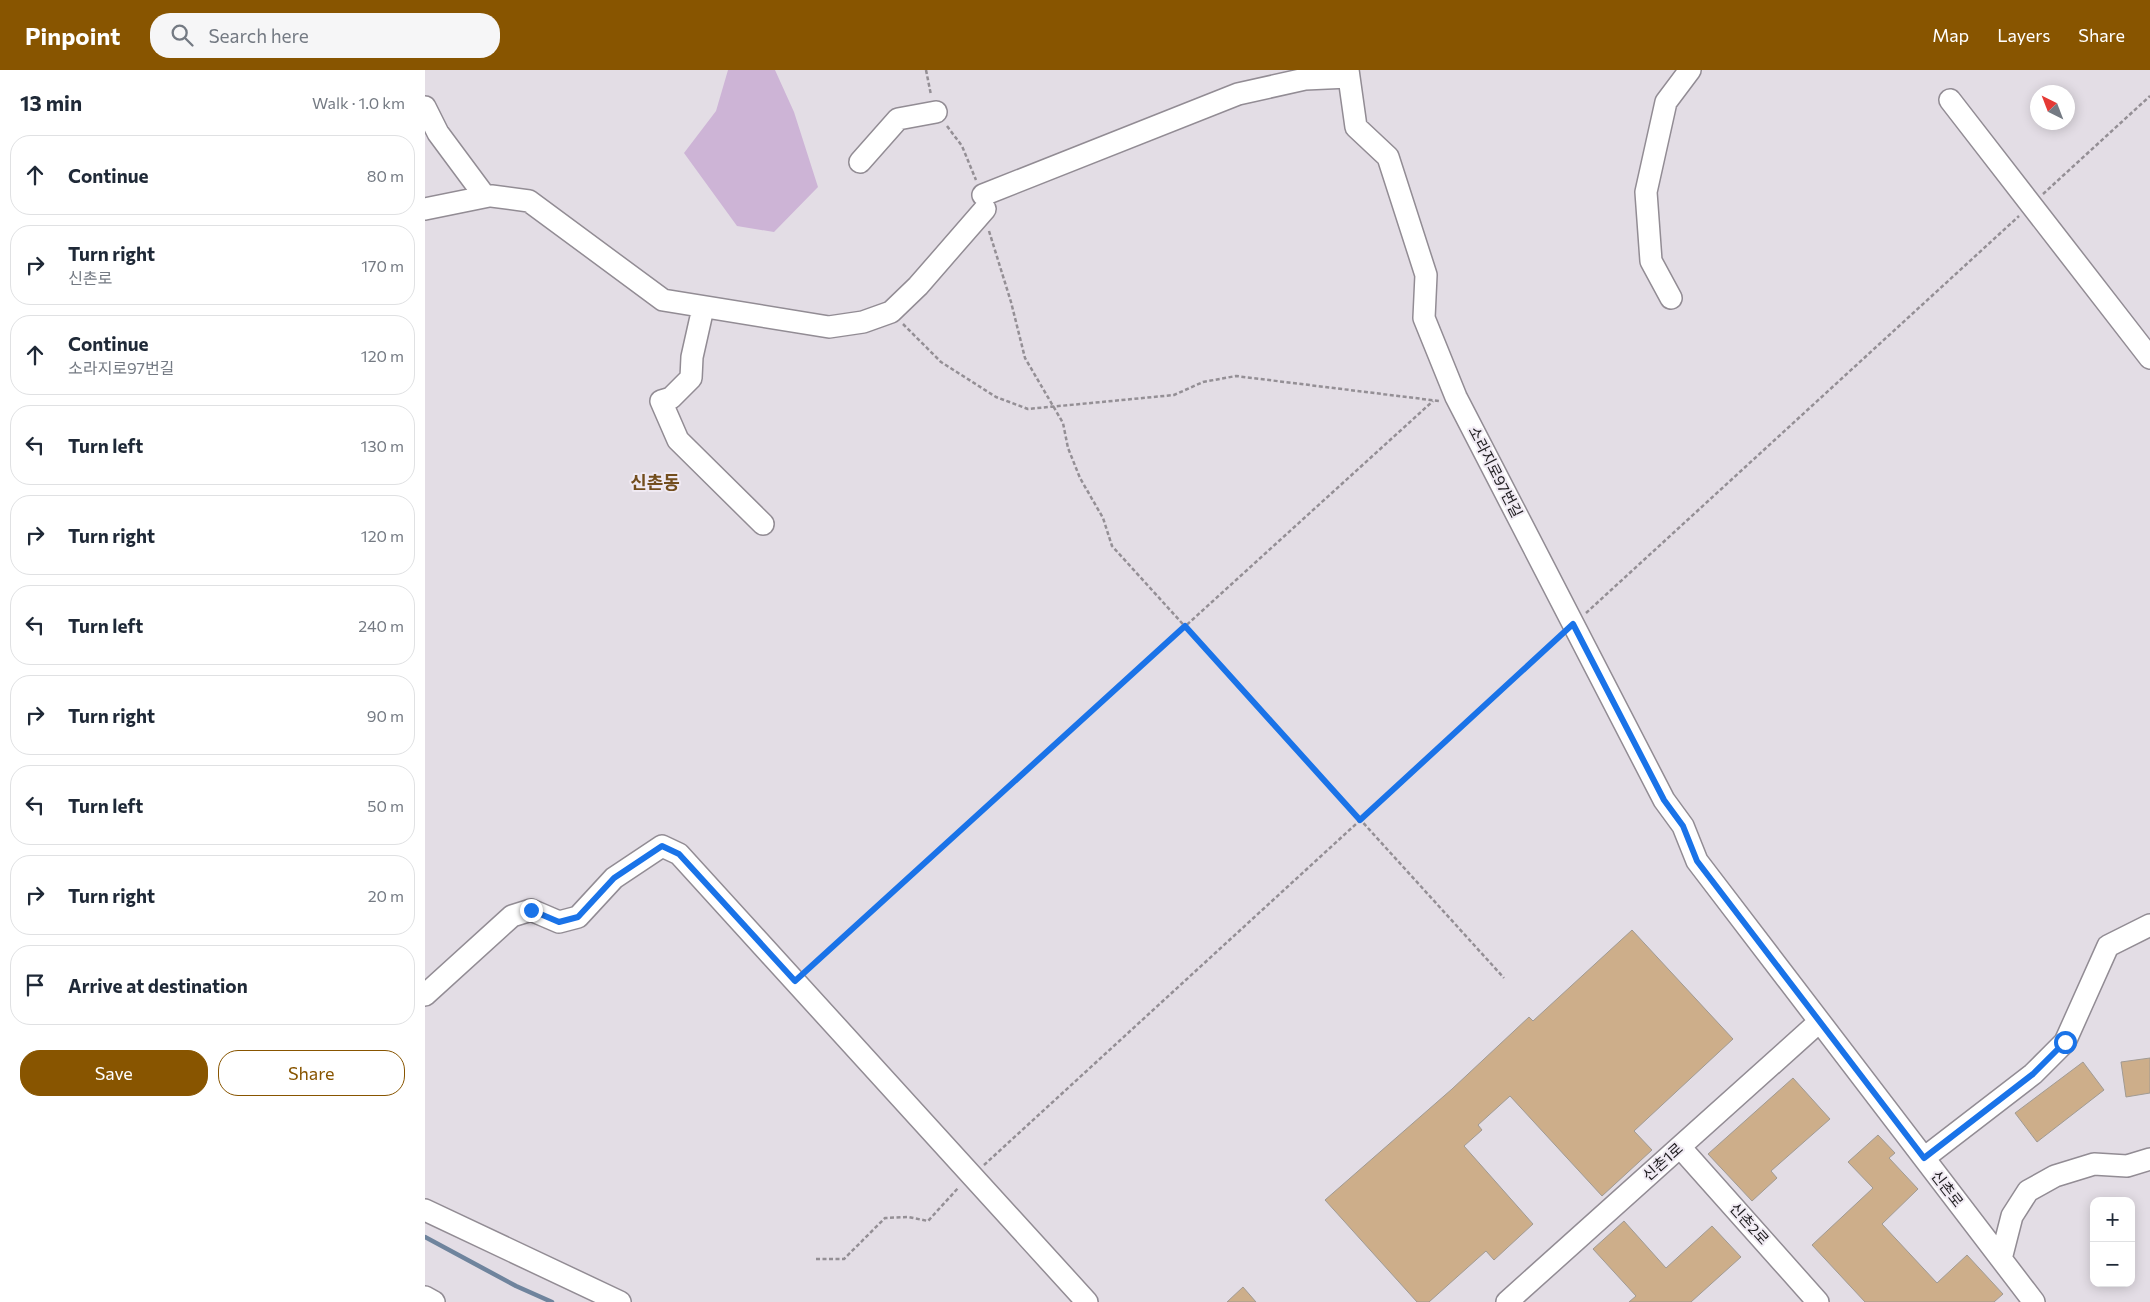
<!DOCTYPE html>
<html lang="en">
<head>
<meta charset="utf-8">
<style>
  :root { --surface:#fff; --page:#f6f6f7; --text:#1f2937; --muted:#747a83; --line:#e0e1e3; --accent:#850 }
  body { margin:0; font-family:Commissioner,"Noto Sans KR",sans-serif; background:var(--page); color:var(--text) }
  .controls { position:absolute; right:15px; bottom:15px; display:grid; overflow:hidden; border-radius:10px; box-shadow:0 2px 12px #0003 }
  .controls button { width:45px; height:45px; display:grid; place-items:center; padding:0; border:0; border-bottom:1px solid var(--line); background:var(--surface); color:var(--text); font:25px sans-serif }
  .compass { position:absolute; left:1605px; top:15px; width:45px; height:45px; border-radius:50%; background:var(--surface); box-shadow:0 2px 12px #0003; rotate:318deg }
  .stop { position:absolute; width:15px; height:15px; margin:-11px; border:4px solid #1a73e8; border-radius:50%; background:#fff }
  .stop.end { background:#1a73e8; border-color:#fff; box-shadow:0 1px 5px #0008 }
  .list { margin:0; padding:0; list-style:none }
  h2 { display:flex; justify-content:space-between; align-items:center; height:65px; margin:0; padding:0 20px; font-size:21px }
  h2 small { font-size:16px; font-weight:400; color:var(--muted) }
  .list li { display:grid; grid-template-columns:32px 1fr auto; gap:15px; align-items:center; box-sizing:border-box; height:80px; margin:0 10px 10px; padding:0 10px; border:1px solid var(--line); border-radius:20px }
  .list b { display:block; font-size:19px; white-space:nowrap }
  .list p { margin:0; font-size:16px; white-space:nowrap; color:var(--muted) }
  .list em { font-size:16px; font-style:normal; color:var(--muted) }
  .actions { display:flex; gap:10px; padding:15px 20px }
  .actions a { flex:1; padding:11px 0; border:1px solid var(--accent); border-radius:20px; text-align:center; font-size:18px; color:var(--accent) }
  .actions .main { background:var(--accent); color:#fff }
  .icon { flex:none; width:28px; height:28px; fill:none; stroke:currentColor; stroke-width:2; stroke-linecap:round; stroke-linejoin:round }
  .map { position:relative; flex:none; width:1725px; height:1232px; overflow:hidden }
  header { display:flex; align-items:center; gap:30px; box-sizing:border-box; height:70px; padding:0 25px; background:var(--accent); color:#fff }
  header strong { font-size:24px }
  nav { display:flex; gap:28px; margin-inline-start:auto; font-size:18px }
  .search { width:350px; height:45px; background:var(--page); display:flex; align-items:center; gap:12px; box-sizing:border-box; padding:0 18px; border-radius:20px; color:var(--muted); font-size:19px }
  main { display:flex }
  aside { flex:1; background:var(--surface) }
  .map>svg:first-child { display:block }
  .green { fill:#cdb4d6 }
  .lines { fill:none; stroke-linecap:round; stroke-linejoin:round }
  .stream { stroke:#6f849d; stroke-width:4.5 }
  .building { fill:#cdae8a; stroke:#a09a93 }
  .minor-casing { stroke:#928c94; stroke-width:24 }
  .path { stroke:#948f95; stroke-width:2.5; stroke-dasharray:4 2.5; stroke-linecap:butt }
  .minor { stroke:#fff; stroke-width:21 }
  .route { stroke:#1a73e8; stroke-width:6 }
  .labels { text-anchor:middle; stroke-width:4; stroke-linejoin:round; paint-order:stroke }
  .street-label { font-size:15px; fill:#1e1c1f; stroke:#f0eaf3 }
  .quarter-label { font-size:18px; font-weight:bold; fill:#734e1e; stroke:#f0eaf3 }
</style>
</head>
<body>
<header>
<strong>Pinpoint</strong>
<div class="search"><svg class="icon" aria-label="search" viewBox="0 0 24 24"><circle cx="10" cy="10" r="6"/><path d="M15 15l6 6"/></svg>Search here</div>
<nav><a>Map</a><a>Layers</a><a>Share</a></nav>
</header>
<main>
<aside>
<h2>13 min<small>Walk · 1.0 km</small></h2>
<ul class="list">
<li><svg class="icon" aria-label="ahead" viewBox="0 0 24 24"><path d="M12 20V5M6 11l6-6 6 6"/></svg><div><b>Continue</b></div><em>80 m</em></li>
<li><svg class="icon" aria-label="right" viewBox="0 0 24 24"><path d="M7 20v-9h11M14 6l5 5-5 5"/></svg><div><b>Turn right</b><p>신촌로</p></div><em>170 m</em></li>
<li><svg class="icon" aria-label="ahead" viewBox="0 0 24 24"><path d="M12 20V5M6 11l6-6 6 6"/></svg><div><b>Continue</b><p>소라지로97번길</p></div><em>120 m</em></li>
<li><svg class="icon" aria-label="left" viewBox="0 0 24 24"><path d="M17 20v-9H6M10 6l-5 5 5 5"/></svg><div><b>Turn left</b></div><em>130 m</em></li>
<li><svg class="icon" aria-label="right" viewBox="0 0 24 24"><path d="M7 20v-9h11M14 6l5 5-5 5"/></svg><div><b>Turn right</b></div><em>120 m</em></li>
<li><svg class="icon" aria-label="left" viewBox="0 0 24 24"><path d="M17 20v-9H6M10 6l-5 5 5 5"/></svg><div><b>Turn left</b></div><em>240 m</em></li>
<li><svg class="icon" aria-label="right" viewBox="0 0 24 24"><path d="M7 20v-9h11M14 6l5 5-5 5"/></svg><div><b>Turn right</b></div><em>90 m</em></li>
<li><svg class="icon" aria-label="left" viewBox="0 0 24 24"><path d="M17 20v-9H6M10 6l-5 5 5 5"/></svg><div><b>Turn left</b></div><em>50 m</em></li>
<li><svg class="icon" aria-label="right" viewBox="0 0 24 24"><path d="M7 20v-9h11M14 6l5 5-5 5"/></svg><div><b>Turn right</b></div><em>20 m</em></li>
<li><svg class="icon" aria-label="arrive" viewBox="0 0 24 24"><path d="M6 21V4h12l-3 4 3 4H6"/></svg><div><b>Arrive at destination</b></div></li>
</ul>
<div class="actions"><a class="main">Save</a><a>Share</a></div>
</aside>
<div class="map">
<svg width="1725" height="1232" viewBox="0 0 1725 1232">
  <rect width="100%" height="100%" fill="#e3dde5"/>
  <path class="green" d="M303,0H350L369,42L393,117L349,162L312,156L259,83L291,41Z"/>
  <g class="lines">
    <path class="stream" d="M0,1167L91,1216L127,1232"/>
  </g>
  <path class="building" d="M1207,860L1308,969L1209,1061L1227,1080L1177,1126L1085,1026L1053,1055L1057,1060L1039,1076L1108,1154L1069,1190L1061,1181L1004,1232H992L900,1130L1027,1019L1104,947L1108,951Z
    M1725,988V1023L1701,1027L1696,992Z
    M1658,992L1679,1020L1612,1072L1590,1043Z
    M1368,1008L1405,1049L1346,1101L1352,1108L1327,1131L1283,1084Z
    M1453,1065L1470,1083L1464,1088L1493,1119L1457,1154L1512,1213L1542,1185L1578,1224L1569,1232H1440L1387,1175L1448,1118L1423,1092Z
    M1199,1151L1241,1198L1287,1156L1316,1187L1266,1232H1204L1211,1226L1168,1179Z
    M818,1217L831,1232H802Z"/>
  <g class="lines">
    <g class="minor-casing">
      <path id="minor" d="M923,0L931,57L963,87L1001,205L999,248L1031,327L1239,730L1258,756L1272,791L1609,1232
        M1525,30L1725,288
        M0,37L13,63L59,125L104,131L238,230L404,257L438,252L466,242L493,216L560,139
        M435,92L473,49L511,42
        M558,125L813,24L880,9L924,7
        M0,139L64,126
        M1246,228L1226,191L1221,122L1241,32L1265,0
        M278,238L267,287L266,308L246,328L236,331L253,370L338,454
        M0,925L87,846L106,840L134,852L153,847L189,808L237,776L254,784L662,1232
        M1255,1077L1393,1232
        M1499,1088L1608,1004L1640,972L1683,876L1725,855
        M0,1140L195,1232
        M1576,1189L1587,1146L1603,1121L1630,1106L1669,1094L1702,1096L1725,1089
        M0,1227L9,1232
        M1082,1232L1394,952"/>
    </g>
    <path class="path" d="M501,0L506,25
      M522,56L537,76L551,110
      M1618,124L1725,26
      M564,161L586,232L600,288L638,353L643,378L655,408L678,448L687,476L1079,908
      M478,254L516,292L571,327L603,339L749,325L778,312L811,306L1014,331
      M1161,543L1594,146
      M382,900L1008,331
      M559,1095L1135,567
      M391,1189H419L460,1148L483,1147L503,1151L534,1117"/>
    <use href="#minor" class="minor"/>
  </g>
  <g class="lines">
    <path class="route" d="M106,840L134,852L153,847L189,808L237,776L254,784L370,911L760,556L935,750L1148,554L1239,730L1258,756L1272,791L1499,1088L1608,1004L1640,972"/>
  </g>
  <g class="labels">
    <g class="street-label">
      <text transform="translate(1070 402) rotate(63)" y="5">소라지로97번길</text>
      <text transform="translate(1238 1092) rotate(-42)" y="5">신촌1로</text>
      <text transform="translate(1522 1119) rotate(52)" y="5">신촌로</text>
      <text transform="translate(1324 1154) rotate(48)" y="5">신촌2로</text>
    </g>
    <g class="quarter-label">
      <text x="230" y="419">신촌동</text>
    </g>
  </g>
</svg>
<div class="controls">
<button>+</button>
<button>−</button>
</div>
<svg class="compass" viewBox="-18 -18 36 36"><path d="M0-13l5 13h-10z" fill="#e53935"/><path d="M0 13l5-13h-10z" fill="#747a83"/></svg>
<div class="stop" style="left:1640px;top:972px"></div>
<div class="stop end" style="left:106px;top:840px"></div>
</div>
</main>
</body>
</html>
